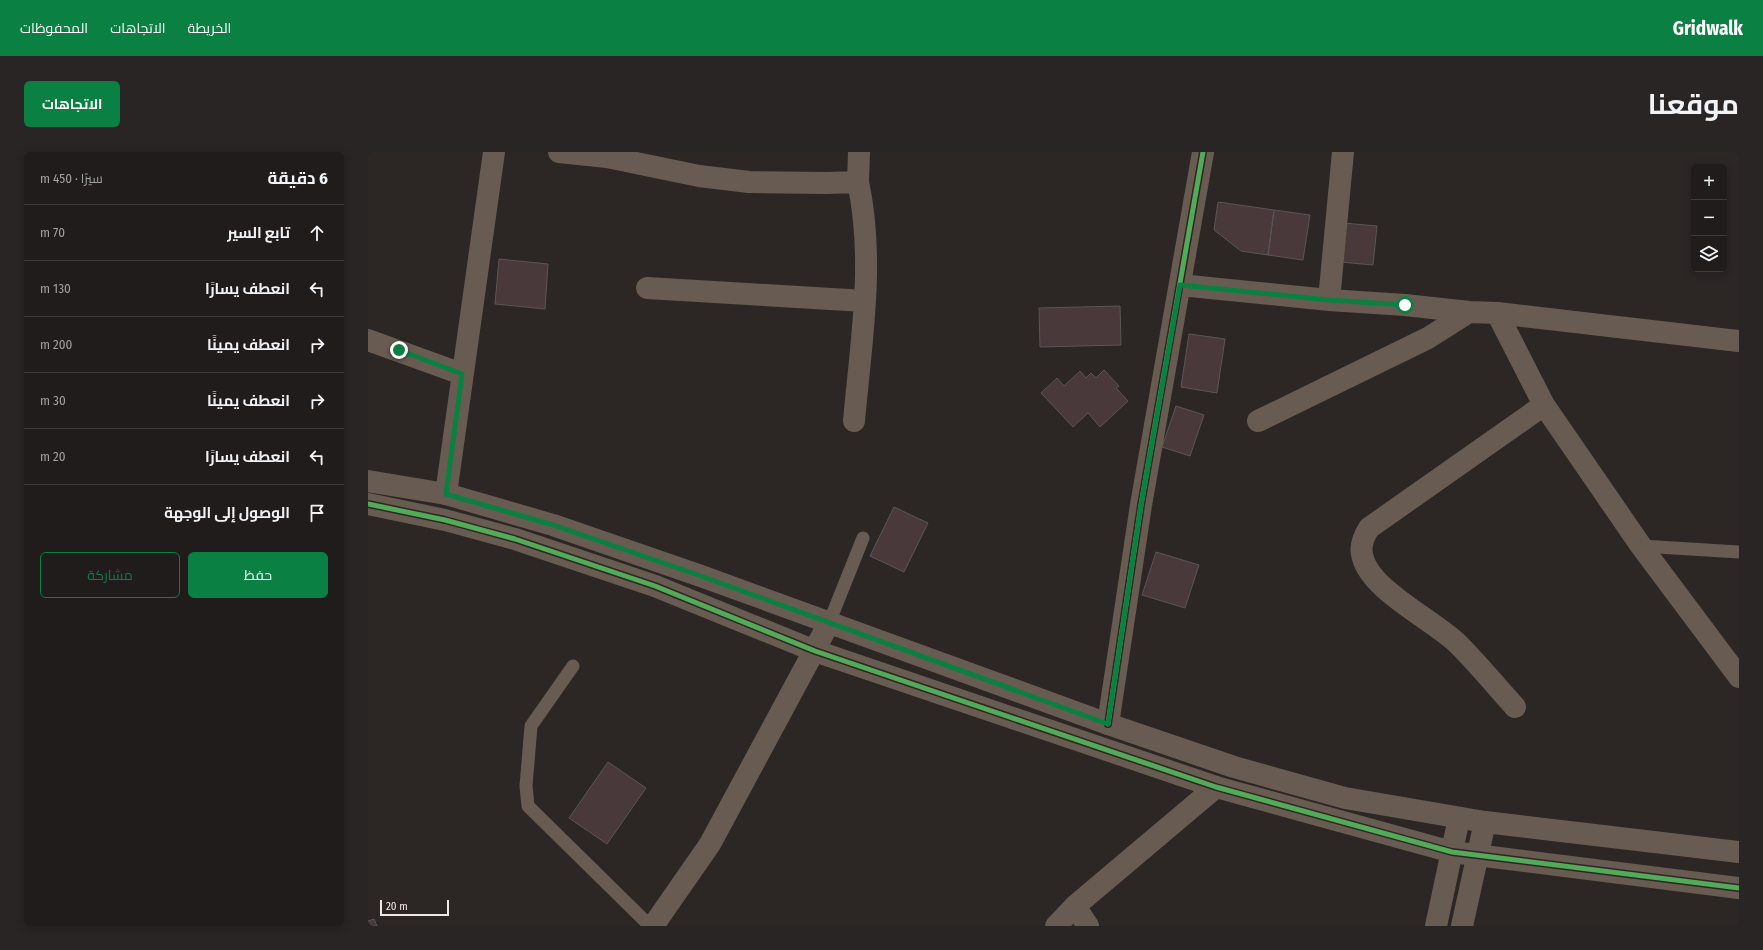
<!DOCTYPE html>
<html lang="ar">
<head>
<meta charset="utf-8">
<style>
  :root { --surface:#211c1c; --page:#292525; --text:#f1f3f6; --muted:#a2a1a3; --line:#3e3a3b; --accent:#0b8043 }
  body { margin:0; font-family:"Fira Sans Condensed",Cairo,sans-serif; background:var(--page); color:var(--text); direction:rtl }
  .controls { position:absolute; right:12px; top:12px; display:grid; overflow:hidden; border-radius:6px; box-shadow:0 2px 10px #0003 }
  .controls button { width:36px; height:36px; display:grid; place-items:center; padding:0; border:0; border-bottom:1px solid var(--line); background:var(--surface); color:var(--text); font:20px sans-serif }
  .scale { position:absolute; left:12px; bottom:10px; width:69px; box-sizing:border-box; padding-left:4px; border:2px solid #efe8e6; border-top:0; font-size:11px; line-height:14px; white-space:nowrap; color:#efe8e6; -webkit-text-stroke:3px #2f2522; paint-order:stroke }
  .stop { position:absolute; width:12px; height:12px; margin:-9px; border:3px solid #0b8043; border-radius:50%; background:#fff }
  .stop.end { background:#0b8043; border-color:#fff; box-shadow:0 1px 4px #0008 }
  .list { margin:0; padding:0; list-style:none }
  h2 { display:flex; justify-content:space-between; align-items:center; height:52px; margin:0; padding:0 16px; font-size:17px }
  h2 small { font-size:13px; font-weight:400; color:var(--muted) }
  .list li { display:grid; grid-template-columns:26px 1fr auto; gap:12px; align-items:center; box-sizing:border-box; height:56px; padding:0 16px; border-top:1px solid var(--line) }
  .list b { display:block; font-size:15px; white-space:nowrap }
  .list em { font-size:13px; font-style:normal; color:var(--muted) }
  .actions { display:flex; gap:8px; padding:12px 16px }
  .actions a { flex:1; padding:9px 0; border:1px solid var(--accent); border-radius:6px; text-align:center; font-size:14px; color:var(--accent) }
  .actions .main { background:var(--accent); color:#fff }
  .icon { flex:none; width:22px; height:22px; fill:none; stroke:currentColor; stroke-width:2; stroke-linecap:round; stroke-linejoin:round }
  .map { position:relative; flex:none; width:1371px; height:774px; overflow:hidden; direction:ltr; border-radius:6px }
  header { display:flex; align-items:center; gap:24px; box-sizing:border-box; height:56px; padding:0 20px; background:var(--accent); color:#fff }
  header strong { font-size:19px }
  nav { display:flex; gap:22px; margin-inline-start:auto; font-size:14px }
  .intro { display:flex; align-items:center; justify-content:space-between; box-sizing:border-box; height:96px; padding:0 24px }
  h1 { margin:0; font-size:28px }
  .button { padding:10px 18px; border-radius:6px; background:var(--accent); color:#fff; font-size:14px; font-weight:700 }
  main { display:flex; gap:24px; padding:0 24px }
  aside { flex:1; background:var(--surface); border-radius:6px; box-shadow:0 2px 10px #0003 }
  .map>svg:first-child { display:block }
  .building { fill:#49393b; stroke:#5b5656 }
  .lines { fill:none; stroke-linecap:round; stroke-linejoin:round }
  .service { stroke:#685c52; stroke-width:13 }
  .minor { stroke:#685c52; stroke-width:22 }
  .tertiary { stroke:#685c52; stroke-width:22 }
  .cycleway-casing { stroke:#2f2522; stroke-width:8 }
  .cycleway { stroke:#51ab58; stroke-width:5 }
  .route { stroke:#0b8043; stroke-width:5 }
</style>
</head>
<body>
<header>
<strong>Gridwalk</strong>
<nav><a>الخريطة</a><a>الاتجاهات</a><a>المحفوظات</a></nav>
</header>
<div class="intro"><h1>موقعنا</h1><a class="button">الاتجاهات</a></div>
<main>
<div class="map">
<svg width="1371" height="774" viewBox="0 0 1371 774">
  <rect width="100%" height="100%" fill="#2c2625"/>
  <path class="building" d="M850,50L906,58L900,103L873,99L846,78Z
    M906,58L942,63L935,108L900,103Z
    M975,71L1009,74L1005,113L972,110Z
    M131,107L180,112L177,157L127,152Z
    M752,154L753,193L672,195L671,156Z
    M821,182L857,187L849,241L813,235Z
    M736,218L751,234L748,236L760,249L732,275L720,261L705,275L673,241L689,226L696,234L712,219L718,226L723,221L728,226Z
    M808,254L836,263L822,304L794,295Z
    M526,355L560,371L536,420L502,404Z
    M788,400L831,413L817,456L774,443Z
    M240,610L278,636L239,692L201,666Z
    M6,767L9,774H0V769Z"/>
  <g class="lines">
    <path class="service" d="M1273,394L1371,400
      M461,471L495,386
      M205,514L163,574L158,634L160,654L282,774"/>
    <path class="minor" d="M191,0L239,5L331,24L381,30L459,31L490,30C507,108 493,190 486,269
      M490,30L491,0
      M812,133L961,148L1037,153L1101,160L1129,161L1371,189
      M279,136L497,149
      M961,148L975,0
      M1129,161L1176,253L1273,394L1371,525
      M0,188L94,222
      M890,269L1060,186L1101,160
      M78,342L126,0
      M1147,555C1128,534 1110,512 1090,492C1066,468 999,437 994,402C992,393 996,384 1001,376L1176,253
      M740,572L773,353L835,0
      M707,754L720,774
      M285,774L342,692L461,471
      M688,774L707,754L848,635
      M1068,774L1091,666
      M1094,774L1117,670"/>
    <path class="tertiary" d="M0,329L78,342L185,373L333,424L740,572L866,615L977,646L1117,670L1371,700
      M0,352L77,368L147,387L287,434L447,499L848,635L1084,700L1371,736"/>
    <g class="cycleway-casing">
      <path id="cycleway" d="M0,352L77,368L147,387L287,434L447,499L848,635L1084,700L1371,736
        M740,572L773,353L835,0"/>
    </g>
    <use href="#cycleway" class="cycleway"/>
  </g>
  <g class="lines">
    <path class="route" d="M31,198L94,222L78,342L185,373L333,424L740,572L773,353L812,133L961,148L1037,153"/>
  </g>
</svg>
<div class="controls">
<button>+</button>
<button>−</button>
<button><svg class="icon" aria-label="layers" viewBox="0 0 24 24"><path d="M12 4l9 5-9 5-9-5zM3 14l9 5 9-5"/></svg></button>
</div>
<div class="scale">20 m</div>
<div class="stop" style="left:1037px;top:153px"></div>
<div class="stop end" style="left:31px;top:198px"></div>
</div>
<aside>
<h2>6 دقيقة<small>سيرًا · 450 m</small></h2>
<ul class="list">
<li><svg class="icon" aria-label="ahead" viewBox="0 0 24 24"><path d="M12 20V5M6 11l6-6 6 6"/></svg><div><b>تابع السير</b></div><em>70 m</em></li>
<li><svg class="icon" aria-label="left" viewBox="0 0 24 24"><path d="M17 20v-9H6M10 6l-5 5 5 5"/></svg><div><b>انعطف يسارًا</b></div><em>130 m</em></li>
<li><svg class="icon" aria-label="right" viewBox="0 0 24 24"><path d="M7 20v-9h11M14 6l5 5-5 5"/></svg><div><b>انعطف يمينًا</b></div><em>200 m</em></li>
<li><svg class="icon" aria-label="right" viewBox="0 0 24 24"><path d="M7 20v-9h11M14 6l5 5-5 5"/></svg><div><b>انعطف يمينًا</b></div><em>30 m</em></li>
<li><svg class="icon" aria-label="left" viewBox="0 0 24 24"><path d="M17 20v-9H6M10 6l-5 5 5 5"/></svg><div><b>انعطف يسارًا</b></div><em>20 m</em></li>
<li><svg class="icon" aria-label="arrive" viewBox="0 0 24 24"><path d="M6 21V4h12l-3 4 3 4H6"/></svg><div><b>الوصول إلى الوجهة</b></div></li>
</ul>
<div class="actions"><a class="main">حفظ</a><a>مشاركة</a></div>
</aside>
</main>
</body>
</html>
